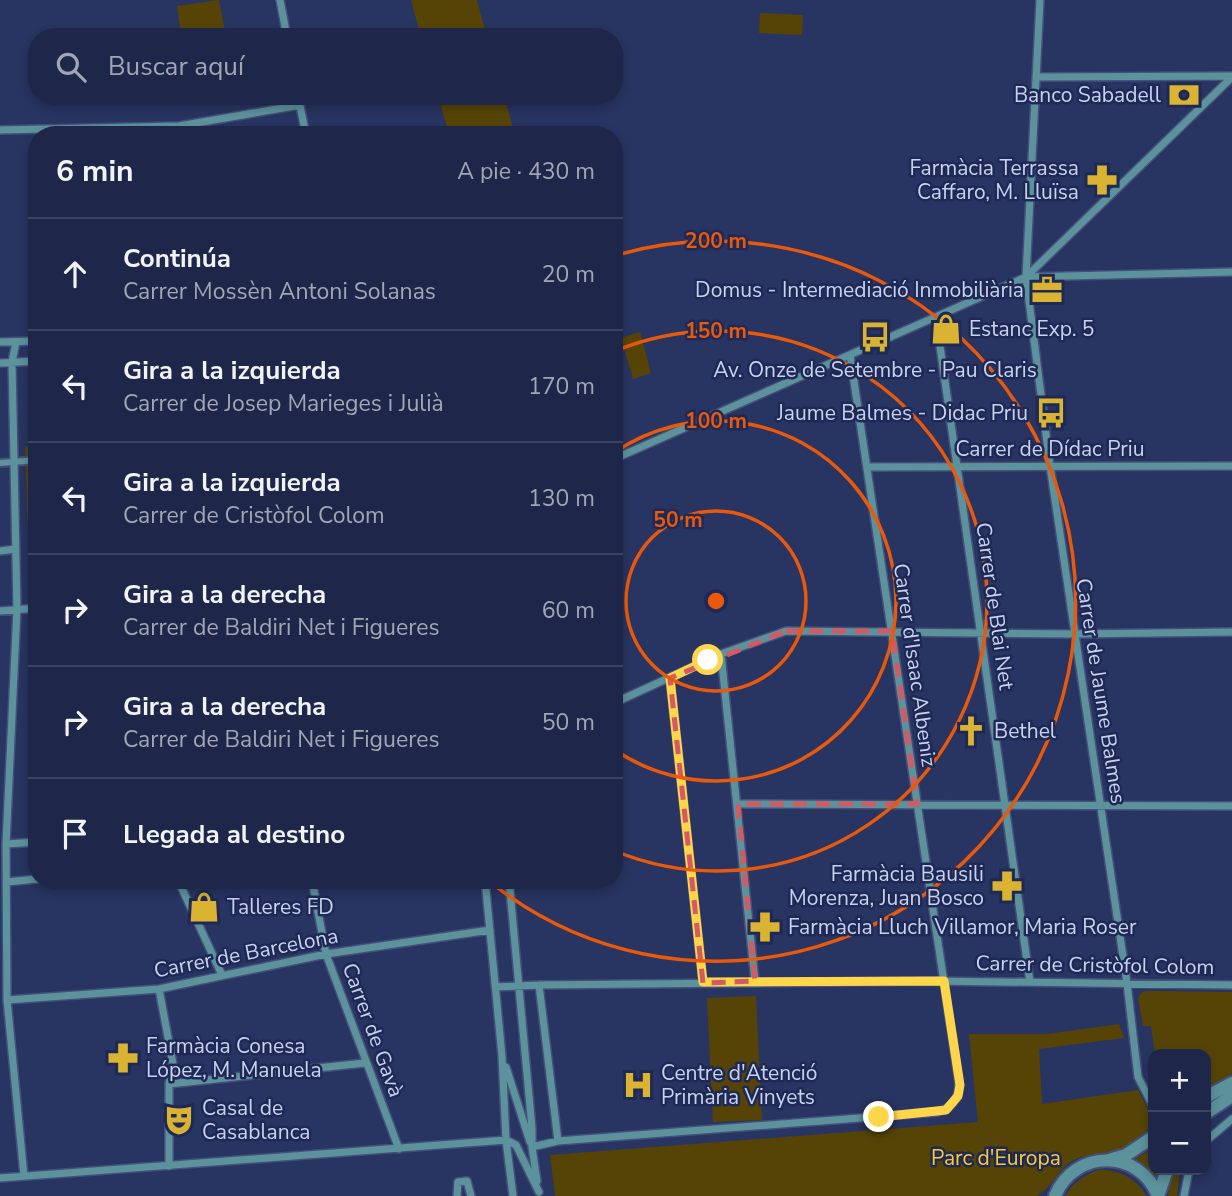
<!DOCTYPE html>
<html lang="es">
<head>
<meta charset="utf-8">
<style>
  :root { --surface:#1e2749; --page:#2b3353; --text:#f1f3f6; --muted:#a1a5b4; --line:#3c4461 }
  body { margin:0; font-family:"Nunito Sans",sans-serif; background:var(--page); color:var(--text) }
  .controls { position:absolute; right:21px; bottom:21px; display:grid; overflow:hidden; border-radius:14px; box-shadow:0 4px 10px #0003 }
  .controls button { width:63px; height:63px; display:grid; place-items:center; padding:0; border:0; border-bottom:2px solid var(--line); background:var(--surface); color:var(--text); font:35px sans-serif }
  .stop { position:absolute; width:21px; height:21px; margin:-16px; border:5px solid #ffd54a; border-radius:50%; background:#fff }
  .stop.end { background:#ffd54a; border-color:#fff; box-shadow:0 2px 7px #0008 }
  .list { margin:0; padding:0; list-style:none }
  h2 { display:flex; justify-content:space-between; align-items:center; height:91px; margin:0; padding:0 28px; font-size:30px }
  h2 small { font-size:23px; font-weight:400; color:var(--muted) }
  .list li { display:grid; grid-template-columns:46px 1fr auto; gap:21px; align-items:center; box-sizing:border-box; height:112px; padding:0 28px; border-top:2px solid var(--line) }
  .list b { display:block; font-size:26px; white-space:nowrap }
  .list p { margin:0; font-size:23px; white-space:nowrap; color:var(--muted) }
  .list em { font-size:23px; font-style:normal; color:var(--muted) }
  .icon { flex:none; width:38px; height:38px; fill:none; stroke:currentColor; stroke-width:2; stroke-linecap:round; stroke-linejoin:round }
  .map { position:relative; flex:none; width:1232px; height:1196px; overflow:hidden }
  .search { position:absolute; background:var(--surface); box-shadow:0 4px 10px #0003; left:28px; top:28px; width:595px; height:77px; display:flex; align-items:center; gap:18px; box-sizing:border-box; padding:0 24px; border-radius:28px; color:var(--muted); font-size:26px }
  .panel { position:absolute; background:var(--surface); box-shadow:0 4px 10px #0003; left:28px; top:126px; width:595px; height:763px; border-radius:28px }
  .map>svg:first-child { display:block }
  .green { fill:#564407 }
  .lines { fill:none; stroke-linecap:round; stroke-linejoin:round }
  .pedestrian-casing { stroke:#45507a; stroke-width:10 }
  .minor-casing { stroke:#45507a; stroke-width:10 }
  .tertiary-casing { stroke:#45507a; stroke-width:16 }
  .pedestrian { stroke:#5c929c; stroke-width:6 }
  .minor { stroke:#5c929c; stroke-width:7 }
  .tertiary { stroke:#5c929c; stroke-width:12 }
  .route { stroke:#ffd54a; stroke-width:9 }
  .marked { fill:none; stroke:#d25b63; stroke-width:5; stroke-dasharray:14 9; stroke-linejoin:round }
  .ring { fill:none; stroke:#e8590c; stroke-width:3.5 }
  .labels { text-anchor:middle; stroke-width:5; stroke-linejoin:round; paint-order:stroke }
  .poi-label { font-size:21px; fill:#c8d2ee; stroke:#1f2956; text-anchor:start }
  .street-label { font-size:21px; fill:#c8d2ee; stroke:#1f2956 }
  .park-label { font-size:21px; fill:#f8cb37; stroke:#1f2956 }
  .centre { fill:#e8590c; stroke:#1f2956; stroke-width:3.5 }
  .ring-label { font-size:21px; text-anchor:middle; font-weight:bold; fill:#e8590c; stroke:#1f2956; stroke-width:5; stroke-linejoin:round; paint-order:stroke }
</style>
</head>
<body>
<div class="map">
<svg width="1232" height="1196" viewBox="0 0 1232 1196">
  <rect width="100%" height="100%" fill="#283461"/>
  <path class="green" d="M219,0L226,37H174L180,27L177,6Z
    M411,0H477L487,37H421Z
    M760,13L803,15L802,35L759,33Z
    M438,96H504L515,135H449Z
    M640,332L651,373L633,379L621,338Z
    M25,447H37V589L32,588L30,584Z
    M1147,991L1232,992V1074L1206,1089V1054H1155L1151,1026H1143L1138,998L1142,992Z
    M756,996L762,1120L713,1122L707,998Z
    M1119,1024L1124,1038L1039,1049L1042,1104L1138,1090C1152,1116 1159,1127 1130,1144C1124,1148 1117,1153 1110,1154C1097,1156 1084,1154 1072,1161C1058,1170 1053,1186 1037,1196H555L550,1155L978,1122L969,1034H1047Z
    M1153,1148V1170H1160L1157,1180L1134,1160Z
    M1098,1170C1121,1170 1134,1177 1147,1196H1065C1074,1182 1083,1176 1098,1170Z
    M1173,1170H1180L1177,1196H1168Z"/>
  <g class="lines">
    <g class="pedestrian-casing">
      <path id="pedestrian" d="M0,463L37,460"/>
    </g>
    <g class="minor-casing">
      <path id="minor" d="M280,0L287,37
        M1040,0L1026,277L1050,466L1127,983L1138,1077L1153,1106
        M1036,77L1232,76
        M298,96L306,135
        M0,130L179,126L300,105
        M1026,277L1232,272
        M936,318L1030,982
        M0,342L37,341
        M16,342L12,362L17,609L6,844L7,1000L24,1176
        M0,363L37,361
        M614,459L1026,277L1232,77
        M869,467L1232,466
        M0,551L15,549
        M0,611L37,608
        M721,654L755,981
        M670,678L703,983
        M614,703L721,654L786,631L1074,634L1232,632
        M738,804L1232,806
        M6,844L37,842
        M178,880L222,975
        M312,880L326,954L399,1149
        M485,880L502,1056L506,1140L513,1196
        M509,880L532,1128V1147L537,1181
        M7,882L37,879
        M539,985L558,1141
        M496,987L539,985L933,981L1232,985
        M159,989L173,1064L169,1084V1166
        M7,1000L159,989L326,954L490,930
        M506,1067L530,1142
        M169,1084L365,1063
        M1206,1141L1232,1119
        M532,1147L558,1141L938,1112C956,1107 961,1093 958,1076L850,355
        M0,1178L506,1140L516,1145L539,1192
        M457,1196L458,1182L467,1181L471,1196
        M1184,1196L1189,1170"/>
    </g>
    <g class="tertiary-casing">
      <path id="tertiary" d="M1206,1097L1232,1083
        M1206,1113L1232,1096
        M1112,1159L1126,1155L1153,1137
        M1055,1196C1074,1149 1139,1148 1158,1196
        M1158,1196L1167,1170"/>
    </g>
    <use href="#pedestrian" class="pedestrian"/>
    <use href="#minor" class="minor"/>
    <use href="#tertiary" class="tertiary"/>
  </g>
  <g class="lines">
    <path class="route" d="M708,660L670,678L703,982L944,981L960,1085L958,1096L946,1110L879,1117"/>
  </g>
  <path class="marked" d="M786,631H892L917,804H738L755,981L703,983L670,678Z"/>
  <g class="ring">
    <circle cx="716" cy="601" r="90"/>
    <path d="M615 452A180 180 0 1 1 615 750"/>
    <path d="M615 351A270 270 0 1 1 615 851"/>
    <path d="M617 255A360 360 0 1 1 489 881"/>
  </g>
  <defs>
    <g id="bank-bare" transform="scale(2.415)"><path d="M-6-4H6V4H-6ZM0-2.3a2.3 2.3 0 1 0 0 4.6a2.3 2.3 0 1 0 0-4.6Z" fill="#dab333" stroke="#1f2956" stroke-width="2.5" paint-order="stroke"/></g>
    <g id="pharmacy-bare" transform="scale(2.415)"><path d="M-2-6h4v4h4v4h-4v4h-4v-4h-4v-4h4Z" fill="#dab333" stroke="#1f2956" stroke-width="2.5" paint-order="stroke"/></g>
    <g id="office-bare" transform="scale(2.415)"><path d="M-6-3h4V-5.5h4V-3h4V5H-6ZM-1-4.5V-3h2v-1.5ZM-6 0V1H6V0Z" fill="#dab333" stroke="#1f2956" stroke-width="2.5" paint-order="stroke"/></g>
    <g id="shop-bare" transform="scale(2.415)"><path d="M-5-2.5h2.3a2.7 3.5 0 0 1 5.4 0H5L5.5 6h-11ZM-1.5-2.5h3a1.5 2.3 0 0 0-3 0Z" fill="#dab333" stroke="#1f2956" stroke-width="2.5" paint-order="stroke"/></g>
    <g id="bus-bare" transform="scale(2.415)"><path d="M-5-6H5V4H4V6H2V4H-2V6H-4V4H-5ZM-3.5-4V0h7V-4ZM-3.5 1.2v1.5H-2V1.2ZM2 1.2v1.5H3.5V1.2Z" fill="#dab333" stroke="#1f2956" stroke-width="2.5" paint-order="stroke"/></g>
    <g id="church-bare" transform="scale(2.415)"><path d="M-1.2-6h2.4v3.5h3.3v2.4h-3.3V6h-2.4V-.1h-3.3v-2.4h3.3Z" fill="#dab333" stroke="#1f2956" stroke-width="2.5" paint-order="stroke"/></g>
    <g id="hospital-bare" transform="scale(2.415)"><path d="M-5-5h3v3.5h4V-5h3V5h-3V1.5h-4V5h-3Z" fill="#dab333" stroke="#1f2956" stroke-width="2.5" paint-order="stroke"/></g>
    <g id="theatre-bare" transform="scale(2.415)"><path d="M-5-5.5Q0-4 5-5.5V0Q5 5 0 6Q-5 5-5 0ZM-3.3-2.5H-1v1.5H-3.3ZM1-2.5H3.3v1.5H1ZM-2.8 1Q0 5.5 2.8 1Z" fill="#dab333" stroke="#1f2956" stroke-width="2.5" paint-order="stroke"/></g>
  </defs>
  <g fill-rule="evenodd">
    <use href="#bank-bare" x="1184" y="95"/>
    <use href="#pharmacy-bare" x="1102" y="180"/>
    <use href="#office-bare" x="1047" y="290"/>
    <use href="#shop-bare" x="946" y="329"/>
    <use href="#bus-bare" x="875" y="337"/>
    <use href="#bus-bare" x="1051" y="413"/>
    <use href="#church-bare" x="971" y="731"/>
    <use href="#pharmacy-bare" x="1007" y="886"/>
    <use href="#shop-bare" x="204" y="907"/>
    <use href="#pharmacy-bare" x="765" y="927"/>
    <use href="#pharmacy-bare" x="123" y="1058"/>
    <use href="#hospital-bare" x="638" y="1085"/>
    <use href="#theatre-bare" x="179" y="1120"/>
  </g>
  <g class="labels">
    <g class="poi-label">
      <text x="1161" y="102" text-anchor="end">Banco Sabadell</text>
      <text x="1079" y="175" text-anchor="end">Farmàcia Terrassa<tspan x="1079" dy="24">Caffaro, M. Lluïsa</tspan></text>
      <text x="1024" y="297" text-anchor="end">Domus - Intermediació Inmobiliària</text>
      <text x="969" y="336">Estanc Exp. 5</text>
      <text x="875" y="377" text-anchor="middle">Av. Onze de Setembre - Pau Claris</text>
      <text x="1028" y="420" text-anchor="end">Jaume Balmes - Didac Priu</text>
      <text x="994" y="738">Bethel</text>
      <text x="984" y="881" text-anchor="end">Farmàcia Bausili<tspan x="984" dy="24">Morenza, Juan Bosco</tspan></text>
      <text x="227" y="914">Talleres FD</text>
      <text x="788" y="934">Farmàcia Lluch Villamor, Maria Roser</text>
      <text x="146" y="1053">Farmàcia Conesa<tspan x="146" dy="24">López, M. Manuela</tspan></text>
      <text x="661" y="1080">Centre d'Atenció<tspan x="661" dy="24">Primària Vinyets</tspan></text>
      <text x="202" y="1115">Casal de<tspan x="202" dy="24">Casablanca</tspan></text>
    </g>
    <g class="street-label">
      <text x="1050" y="456">Carrer de Dídac Priu</text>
      <text transform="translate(995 606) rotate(82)" y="7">Carrer de Blai Net</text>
      <text transform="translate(915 665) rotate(82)" y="7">Carrer d'Isaac Albeniz</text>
      <text transform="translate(1101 691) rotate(81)" y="7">Carrer de Jaume Balmes</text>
      <text transform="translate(246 953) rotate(-11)" y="7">Carrer de Barcelona</text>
      <text transform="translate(1095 965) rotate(1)" y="7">Carrer de Cristòfol Colom</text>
      <text transform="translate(373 1030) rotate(70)" y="7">Carrer de Gavà</text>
    </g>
    <g class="park-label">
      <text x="996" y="1165">Parc d'Europa</text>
    </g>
  </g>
  <circle cx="716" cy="601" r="10" class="centre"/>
  <g class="ring-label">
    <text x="716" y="248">200 m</text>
    <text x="716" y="338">150 m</text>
    <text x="716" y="428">100 m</text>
    <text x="678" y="527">50 m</text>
  </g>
</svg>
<div class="controls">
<button>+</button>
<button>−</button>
</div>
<div class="stop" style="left:708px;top:660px"></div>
<div class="stop end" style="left:879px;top:1117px"></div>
<div class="search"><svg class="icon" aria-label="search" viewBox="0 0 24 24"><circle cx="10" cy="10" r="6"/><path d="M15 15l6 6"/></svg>Buscar aquí</div>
<section class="panel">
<h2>6 min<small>A pie · 430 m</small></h2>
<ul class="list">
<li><svg class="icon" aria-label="ahead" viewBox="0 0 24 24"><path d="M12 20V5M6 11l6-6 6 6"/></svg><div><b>Continúa</b><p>Carrer Mossèn Antoni Solanas</p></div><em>20 m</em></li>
<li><svg class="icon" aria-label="left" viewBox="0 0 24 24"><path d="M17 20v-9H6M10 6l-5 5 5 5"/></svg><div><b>Gira a la izquierda</b><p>Carrer de Josep Marieges i Julià</p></div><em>170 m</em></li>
<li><svg class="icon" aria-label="left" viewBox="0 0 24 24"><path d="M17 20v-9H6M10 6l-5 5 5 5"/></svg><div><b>Gira a la izquierda</b><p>Carrer de Cristòfol Colom</p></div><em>130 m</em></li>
<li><svg class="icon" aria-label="right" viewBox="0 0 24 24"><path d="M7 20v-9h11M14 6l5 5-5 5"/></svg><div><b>Gira a la derecha</b><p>Carrer de Baldiri Net i Figueres</p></div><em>60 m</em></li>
<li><svg class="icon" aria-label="right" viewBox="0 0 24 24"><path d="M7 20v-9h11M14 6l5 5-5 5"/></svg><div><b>Gira a la derecha</b><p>Carrer de Baldiri Net i Figueres</p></div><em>50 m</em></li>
<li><svg class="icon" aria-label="arrive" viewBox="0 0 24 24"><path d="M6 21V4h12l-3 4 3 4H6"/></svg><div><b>Llegada al destino</b></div></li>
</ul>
</section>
</div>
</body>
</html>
